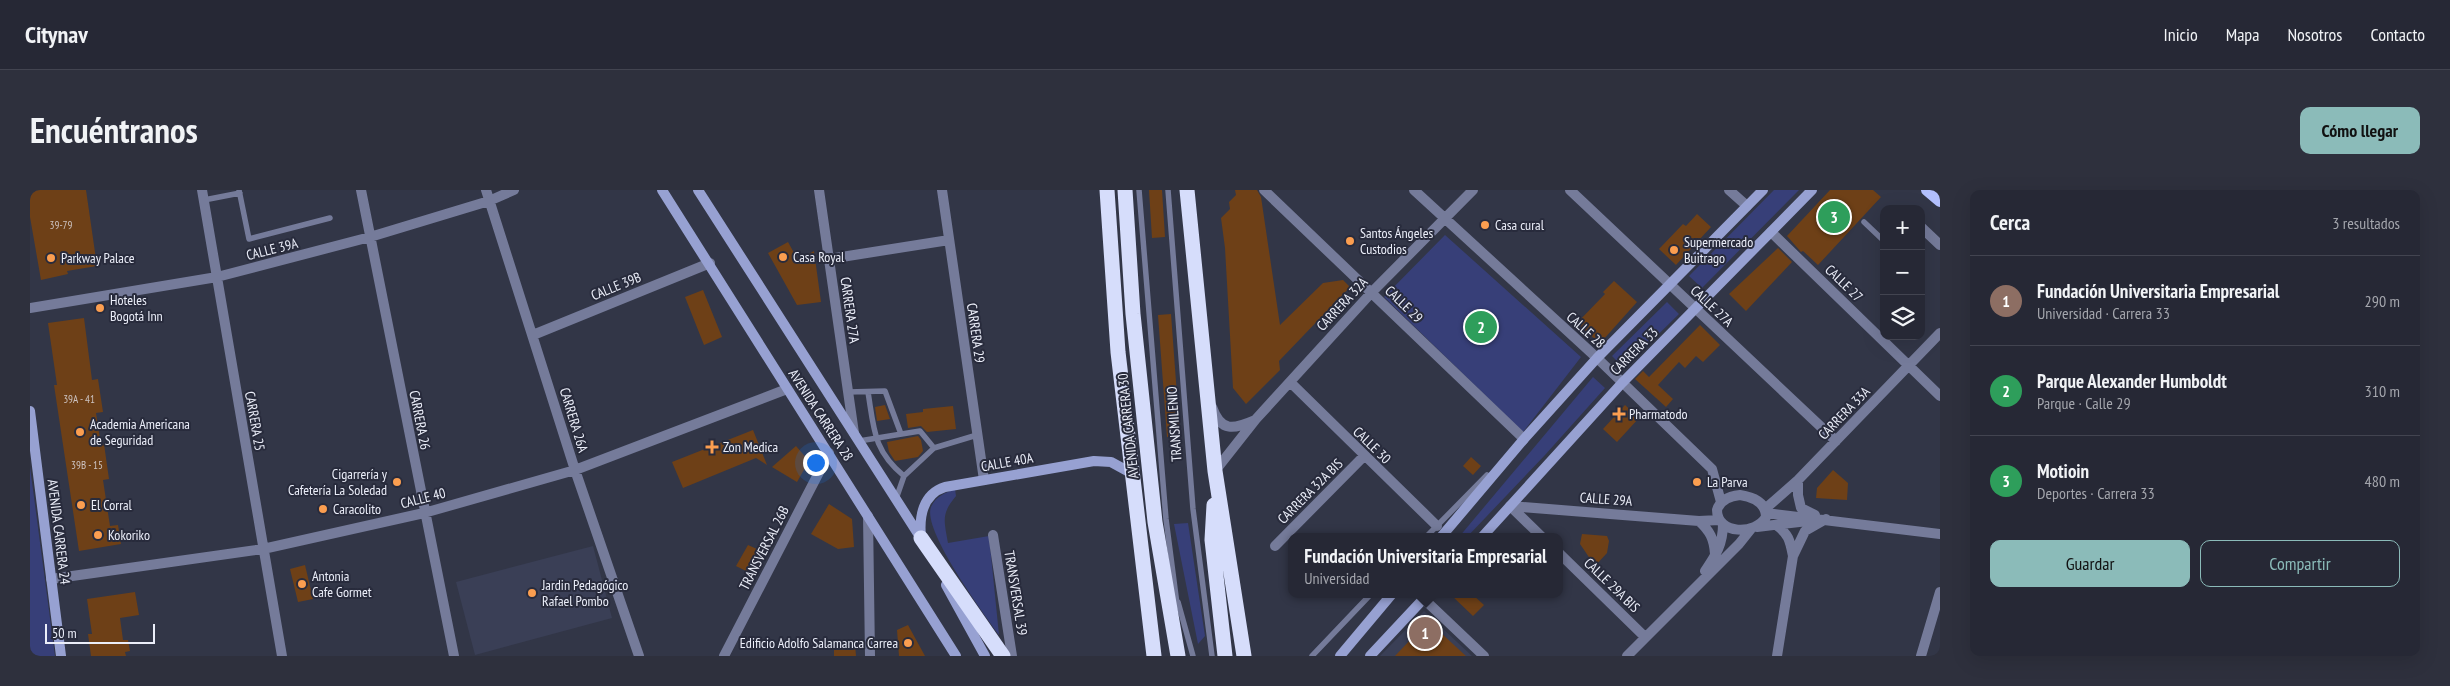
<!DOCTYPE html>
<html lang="es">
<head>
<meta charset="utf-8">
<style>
  :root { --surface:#262835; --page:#2e303d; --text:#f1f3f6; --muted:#a4a6ad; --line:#424450; --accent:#8bbbb9 }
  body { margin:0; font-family:"PT Sans Narrow",sans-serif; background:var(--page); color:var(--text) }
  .controls { position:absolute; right:15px; top:15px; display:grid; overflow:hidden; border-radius:10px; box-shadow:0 5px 20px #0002 }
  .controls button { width:45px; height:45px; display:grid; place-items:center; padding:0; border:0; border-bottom:1px solid var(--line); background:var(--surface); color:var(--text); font:25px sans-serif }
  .scale { position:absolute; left:15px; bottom:12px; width:110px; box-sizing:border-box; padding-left:5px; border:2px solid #ebeef9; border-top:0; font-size:14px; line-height:18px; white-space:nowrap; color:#ebeef9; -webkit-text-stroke:4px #282b3c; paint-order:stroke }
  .you { position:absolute; left:785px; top:272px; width:18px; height:18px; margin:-12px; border:4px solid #fff; border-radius:50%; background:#1a73e8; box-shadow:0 0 0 8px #1a73e833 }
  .badge { display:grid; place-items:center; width:32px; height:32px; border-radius:50%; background:var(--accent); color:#fff; font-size:16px; font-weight:700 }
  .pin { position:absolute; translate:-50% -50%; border:2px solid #fff; box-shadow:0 1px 5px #0006 }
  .popup { position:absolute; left:1258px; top:343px; width:275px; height:65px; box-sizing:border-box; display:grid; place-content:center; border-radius:10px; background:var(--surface); filter:drop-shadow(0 1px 4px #0005); font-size:16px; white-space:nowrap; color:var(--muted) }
  .popup b { font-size:19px; color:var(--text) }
  .popup::after { content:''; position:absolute; left:50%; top:100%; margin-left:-10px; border:10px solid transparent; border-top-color:var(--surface) }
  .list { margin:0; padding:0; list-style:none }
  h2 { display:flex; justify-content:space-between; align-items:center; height:65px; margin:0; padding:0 20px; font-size:21px }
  h2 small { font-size:16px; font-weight:400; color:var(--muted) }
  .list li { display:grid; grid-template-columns:32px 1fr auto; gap:15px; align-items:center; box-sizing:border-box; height:90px; padding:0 20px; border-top:1px solid var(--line) }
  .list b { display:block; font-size:19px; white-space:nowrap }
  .list p { margin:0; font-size:16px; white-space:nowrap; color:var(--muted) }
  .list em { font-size:16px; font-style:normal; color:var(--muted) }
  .actions { display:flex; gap:10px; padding:15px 20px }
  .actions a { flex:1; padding:11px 0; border:1px solid var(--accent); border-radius:10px; text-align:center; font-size:18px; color:var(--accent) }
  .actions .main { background:var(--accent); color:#111 }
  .icon { flex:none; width:28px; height:28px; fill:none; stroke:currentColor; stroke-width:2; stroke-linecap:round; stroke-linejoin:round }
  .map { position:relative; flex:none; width:1910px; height:466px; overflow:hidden; border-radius:10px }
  header { display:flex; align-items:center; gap:30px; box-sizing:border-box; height:70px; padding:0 25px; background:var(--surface); border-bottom:1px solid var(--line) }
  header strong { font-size:24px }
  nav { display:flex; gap:28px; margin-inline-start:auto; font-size:18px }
  .intro { display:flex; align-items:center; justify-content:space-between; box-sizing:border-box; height:120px; padding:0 30px }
  h1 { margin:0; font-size:35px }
  .button { padding:12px 22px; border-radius:10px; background:var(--accent); color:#111; font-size:18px; font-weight:700 }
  main { display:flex; gap:30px; padding:0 30px }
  aside { flex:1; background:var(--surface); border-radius:10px; box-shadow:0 5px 20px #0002 }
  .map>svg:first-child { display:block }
  .built { fill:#3a3f56 }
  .green { fill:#373f78 }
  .building { fill:#6e4017 }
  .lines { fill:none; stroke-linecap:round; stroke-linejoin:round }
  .lane { stroke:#757b9a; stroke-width:5.5 }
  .street { stroke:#757b9a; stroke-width:10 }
  .secondary { stroke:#97a1d2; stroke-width:10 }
  .primary { stroke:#b2bffd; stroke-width:12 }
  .highway { stroke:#d6ddfb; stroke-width:15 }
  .poi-dot { fill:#fb9e50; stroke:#282b3c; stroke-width:2 }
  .labels { text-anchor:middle; stroke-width:4; stroke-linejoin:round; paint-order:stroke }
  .number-label { font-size:11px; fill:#ccc2c0 }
  .poi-label { font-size:14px; fill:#ebeef9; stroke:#282b3c; text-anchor:start }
  .street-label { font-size:14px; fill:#ebeef9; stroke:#282b3c }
</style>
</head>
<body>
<header>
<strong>Citynav</strong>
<nav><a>Inicio</a><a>Mapa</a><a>Nosotros</a><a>Contacto</a></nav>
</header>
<div class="intro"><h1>Encuéntranos</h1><a class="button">Cómo llegar</a></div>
<main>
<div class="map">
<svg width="1910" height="466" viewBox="0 0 1910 466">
  <rect width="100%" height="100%" fill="#323647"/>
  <path class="built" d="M563,356L582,428L445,465L426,392Z
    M1394,421L1442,466H1350Z"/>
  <path class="green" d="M1744,0H1769L1672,98L1659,86Z
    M1415,45L1551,167L1493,242L1354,107Z
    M1637,112L1649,124L1594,178L1582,166Z
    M1563,187L1575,198L1515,265L1437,347H1429Z
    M0,277L25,466H0Z
    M925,299L926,306C911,324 914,330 918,353L959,346L969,445C954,424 892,340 901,317C906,306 915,303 925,299Z
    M1158,333L1175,446L1168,454L1144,334Z"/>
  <path class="building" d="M0,0H56L67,76L37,81L38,84L11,90L0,27Z
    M1119,0H1132L1135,47L1122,48Z
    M1205,0H1227L1231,7L1250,135L1293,93L1313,90L1320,97L1249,171L1250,180L1216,214L1203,198L1195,58L1191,28L1200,19L1199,12L1206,5Z
    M1800,0H1843L1851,7L1788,75L1773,61L1771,62L1757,46Z
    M1667,24L1681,37L1646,75L1629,59L1653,34L1656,36Z
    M758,52L768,70L784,61L791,112L767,115L738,63Z
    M1748,58L1762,72L1716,121L1699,104Z
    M1584,91L1607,112L1573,150H1566L1547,133L1575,104L1573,102Z
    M673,100L692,147L674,155L655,107Z
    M1141,124L1150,246L1137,247L1128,125Z
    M54,128L62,190L68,189L73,222L66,223L71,255L74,254L79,289L73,290L80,336L88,335L91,354L49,361L24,195H27L18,133Z
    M1670,135L1690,155L1673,172L1666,166L1655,178L1649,172L1628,195L1643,209L1636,217L1605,189L1613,181L1619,187Z
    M855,215L860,229L847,231L845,217Z
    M1595,215L1609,228L1587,252L1573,239Z
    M923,216L926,239L897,242L891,236L878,238L876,224L893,222V219Z
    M723,240L737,275L726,268L653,298L642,272Z
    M888,246L891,250L893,261L888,267L865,271L859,262L857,252Z
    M766,256L779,271L767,292L742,277Z
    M1441,267L1451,276L1443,285L1433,276Z
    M1803,280L1818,293L1817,310L1786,308L1787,298Z
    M799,314L822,329L824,357L808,359L781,344Z
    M1552,344L1577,346L1579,351L1577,363L1565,376L1550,354Z
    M718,355L729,360L718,382L706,376Z
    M275,375L283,409L268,412L260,379Z
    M105,402L109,425L90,428L93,450H98L100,461L95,462L96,466H61L58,444H62L57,409Z
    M1420,404H1442L1454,415L1443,426Z
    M1398,431L1436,466H1365Z
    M878,435L895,466H869L867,440Z
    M825,454L826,466H804V455Z"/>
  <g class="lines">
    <path class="lane" d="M209,0L219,49L300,28
      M1109,0L1136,329L1147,414
      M1138,0L1163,319L1182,466
      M174,10L210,3
      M1834,32L1854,51
      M818,202L855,201L871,244
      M838,202C844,239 843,260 874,286
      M829,251L890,241L904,258L874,286L866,309
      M904,258L947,245
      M1396,347L1457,285
      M1148,412L1163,466
      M1282,466L1341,404"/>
    <path class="street" d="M172,0L252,466
      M331,0L424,466
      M456,0L545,280L609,466
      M789,0L824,243
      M912,0L954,290
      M1234,0L1494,249
      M1384,0L1567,168L1682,279L1691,312
      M1540,0L1806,251
      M1699,0L1717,16
      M1891,37L1910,55
      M1741,42L1910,206
      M799,69L919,50
      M0,118L187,87L340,47L459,11L484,0
      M503,145L680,73
      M1260,192L1407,336
      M1182,217C1191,243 1204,239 1225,230
      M1185,281L1226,229L1342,102L1443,0
      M1768,290V305L1771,318L1785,325
      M1710,305C1723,307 1736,312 1736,327C1726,345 1687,345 1687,320C1690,310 1700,306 1710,305Z
      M1480,316L1669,331L1689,330
      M1480,316L1512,347
      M1735,319L1768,290L1910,143
      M1736,323L1910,344
      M838,326L840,466
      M1669,331C1680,341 1684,349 1685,364
      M1746,335C1759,344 1760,351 1763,366
      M1727,337L1778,331
      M963,345L982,466
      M1245,356L1334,266
      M1529,363L1615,447
      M1675,381C1686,365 1693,354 1693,334
      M21,389L233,359L394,323L545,280L757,199
      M1394,409L1454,466
      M694,466L799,263
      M1597,466L1709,354L1721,339
      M1747,466L1763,366L1775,341L1796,329
      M1891,466L1910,402"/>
    <path class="secondary" d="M632,0L926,466
      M668,0L894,353
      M0,221L31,466
      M891,347C889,326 893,304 915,297L1064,271L1081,272L1103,284
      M1411,347L1494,249L1567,168L1733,0
      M1452,347L1592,193L1782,0
      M916,395L955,466
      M1310,466L1362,404
      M1340,466L1398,404"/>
    <path class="primary" d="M1897,0L1910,11"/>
    <path class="highway" d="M1077,0L1088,162L1124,466
      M1095,0L1103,124L1125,332L1148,466
      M1157,0L1185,281L1214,466
      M1184,315L1182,350L1195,466
      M891,348L973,466"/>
  </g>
  <g class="poi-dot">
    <circle cx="1455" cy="35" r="5"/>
    <circle cx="1320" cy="51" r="5"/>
    <circle cx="1644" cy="60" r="5"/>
    <circle cx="753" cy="67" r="5"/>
    <circle cx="21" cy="68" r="5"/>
    <circle cx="70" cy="118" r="5"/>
    <path d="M1586.5 216.5h5v5h5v5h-5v5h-5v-5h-5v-5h5z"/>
    <circle cx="50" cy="242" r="5"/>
    <path d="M679.5 249.5h5v5h5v5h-5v5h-5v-5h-5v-5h5z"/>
    <circle cx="367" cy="292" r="5"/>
    <circle cx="1667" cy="292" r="5"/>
    <circle cx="51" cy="315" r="5"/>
    <circle cx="293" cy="319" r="5"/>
    <circle cx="68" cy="345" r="5"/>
    <circle cx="272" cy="394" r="5"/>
    <circle cx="502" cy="403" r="5"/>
    <circle cx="878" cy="453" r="5"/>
  </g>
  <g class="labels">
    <g class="number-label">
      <text x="31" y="39">39-79</text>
      <text x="49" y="213">39A - 41</text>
      <text x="57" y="279">39B - 15</text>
    </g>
    <g class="poi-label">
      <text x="1465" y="40">Casa cural</text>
      <text x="1330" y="48">Santos Ángeles<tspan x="1330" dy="16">Custodios</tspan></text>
      <text x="1654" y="57">Supermercado<tspan x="1654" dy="16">Buitrago</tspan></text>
      <text x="763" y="72">Casa Royal</text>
      <text x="31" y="73">Parkway Palace</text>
      <text x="80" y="115">Hoteles<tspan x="80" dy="16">Bogotá Inn</tspan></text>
      <text x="1599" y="229">Pharmatodo</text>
      <text x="60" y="239">Academia Americana<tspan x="60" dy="16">de Seguridad</tspan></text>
      <text x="693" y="262">Zon Medica</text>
      <text x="357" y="289" text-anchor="end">Cigarrería y<tspan x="357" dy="16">Cafetería La Soledad</tspan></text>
      <text x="1677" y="297">La Parva</text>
      <text x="61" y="320">El Corral</text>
      <text x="303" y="324">Caracolito</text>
      <text x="78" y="350">Kokoriko</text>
      <text x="282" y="391">Antonia<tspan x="282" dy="16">Cafe Gormet</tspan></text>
      <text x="512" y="400">Jardin Pedagógico<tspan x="512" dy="16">Rafael Pombo</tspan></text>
      <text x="868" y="458" text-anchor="end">Edificio Adolfo Salamanca Carrea</text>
    </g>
    <g class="street-label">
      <text transform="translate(242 59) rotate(-14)" y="5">CALLE 39A</text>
      <text transform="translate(1814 93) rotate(44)" y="5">CALLE 27</text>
      <text transform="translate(586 96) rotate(-22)" y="5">CALLE 39B</text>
      <text transform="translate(1312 114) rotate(-47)" y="5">CARRERA 32A</text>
      <text transform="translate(1374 114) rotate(44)" y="5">CALLE 29</text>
      <text transform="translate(1682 116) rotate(43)" y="5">CALLE 27A</text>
      <text transform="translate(820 120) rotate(82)" y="5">CARRERA 27A</text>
      <text transform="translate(1556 140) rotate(42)" y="5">CALLE 28</text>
      <text transform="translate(946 143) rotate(82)" y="5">CARRERA 29</text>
      <text transform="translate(1604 161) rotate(-45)" y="5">CARRERA 33</text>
      <text transform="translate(1814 223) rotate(-46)" y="5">CARRERA 33A</text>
      <text transform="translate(791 225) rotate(57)" y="5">AVENIDA CARRERA 28</text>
      <text transform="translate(390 230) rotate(79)" y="5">CARRERA 26</text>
      <text transform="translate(544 230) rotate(73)" y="5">CARRERA 26A</text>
      <text transform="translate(225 231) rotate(80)" y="5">CARRERA 25</text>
      <text transform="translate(1144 234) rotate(-94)" y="5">TRANSMILENIO</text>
      <text transform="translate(1098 236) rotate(-96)" y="5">AVENIDA CARRERA 30</text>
      <text transform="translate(1342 255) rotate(44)" y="5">CALLE 30</text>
      <text transform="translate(977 272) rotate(-10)" y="5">CALLE 40A</text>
      <text transform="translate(1280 301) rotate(-45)" y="5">CARRERA 32A BIS</text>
      <text transform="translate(393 308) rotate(-14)" y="5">CALLE 40</text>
      <text transform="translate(1576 309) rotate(4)" y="5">CALLE 29A</text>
      <text transform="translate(29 342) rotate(83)" y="5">AVENIDA CARRERA 24</text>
      <text transform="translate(734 358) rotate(-63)" y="5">TRANSVERSAL 26B</text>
      <text transform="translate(1582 395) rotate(44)" y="5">CALLE 29A BIS</text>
      <text transform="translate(986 403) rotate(81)" y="5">TRANSVERSAL 39</text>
    </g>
  </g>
</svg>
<div class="controls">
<button>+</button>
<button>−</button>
<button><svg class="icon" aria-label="layers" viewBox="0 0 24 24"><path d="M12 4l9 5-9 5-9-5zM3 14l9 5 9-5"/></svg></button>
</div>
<div class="scale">50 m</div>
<div class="you"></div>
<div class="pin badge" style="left:1395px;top:443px;background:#8d6e63">1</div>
<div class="popup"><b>Fundación Universitaria Empresarial</b>Universidad</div>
<div class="pin badge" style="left:1451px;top:137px;background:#2e9e5b">2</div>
<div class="pin badge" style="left:1804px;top:27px;background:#2e9e5b">3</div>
</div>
<aside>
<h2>Cerca<small>3 resultados</small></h2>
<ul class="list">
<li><span class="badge" style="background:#8d6e63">1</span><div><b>Fundación Universitaria Empresarial</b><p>Universidad · Carrera 33</p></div><em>290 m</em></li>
<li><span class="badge" style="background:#2e9e5b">2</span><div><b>Parque Alexander Humboldt</b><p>Parque · Calle 29</p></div><em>310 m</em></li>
<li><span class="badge" style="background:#2e9e5b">3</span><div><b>Motioin</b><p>Deportes · Carrera 33</p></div><em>480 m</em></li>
</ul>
<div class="actions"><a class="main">Guardar</a><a>Compartir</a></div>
</aside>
</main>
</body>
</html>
